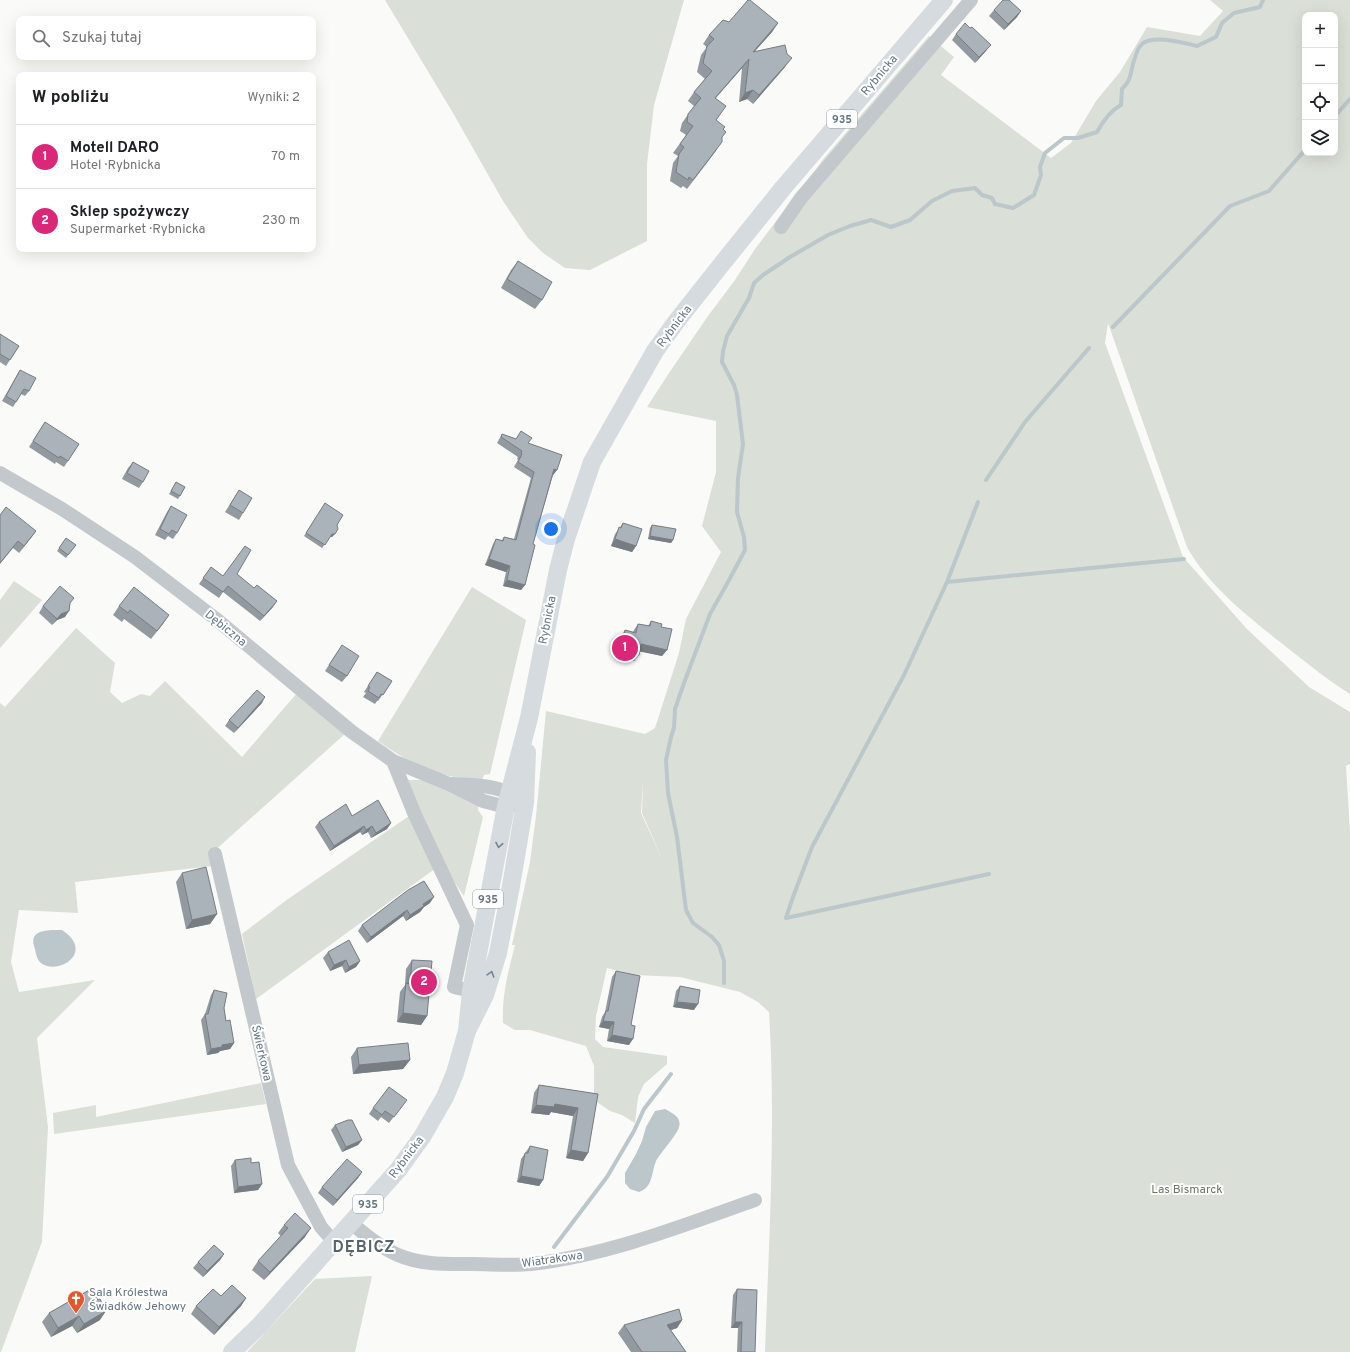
<!DOCTYPE html>
<html lang="pl">
<head>
<meta charset="utf-8">
<style>
  :root { --surface:#fff; --page:#f6f6f6; --text:#202124; --muted:#757577; --line:#e0e0e0; --accent:#db2777 }
  body { margin:0; font-family:Overpass,sans-serif; background:var(--page); color:var(--text) }
  .controls { position:absolute; right:12px; top:12px; display:grid; overflow:hidden; border-radius:8px; box-shadow:0 4px 16px #0002 }
  .controls button { width:36px; height:36px; display:grid; place-items:center; padding:0; border:0; border-bottom:1px solid var(--line); background:var(--surface); color:var(--text); font:20px sans-serif }
  .you { position:absolute; left:551px; top:529px; width:14px; height:14px; margin:-10px; border:3px solid #fff; border-radius:50%; background:#1a73e8; box-shadow:0 0 0 6px #1a73e833 }
  .badge { display:grid; place-items:center; width:26px; height:26px; border-radius:50%; background:var(--accent); color:#fff; font-size:13px; font-weight:700 }
  .pin { position:absolute; translate:-50% -50%; border:2px solid #fff; box-shadow:0 1px 4px #0006 }
  .list { margin:0; padding:0; list-style:none }
  h2 { display:flex; justify-content:space-between; align-items:center; height:52px; margin:0; padding:0 16px; font-size:17px }
  h2 small { font-size:13px; font-weight:400; color:var(--muted) }
  .list li { display:grid; grid-template-columns:26px 1fr auto; gap:12px; align-items:center; box-sizing:border-box; height:64px; padding:0 16px; border-top:1px solid var(--line) }
  .list b { display:block; font-size:15px; white-space:nowrap }
  .list p { margin:0; font-size:13px; white-space:nowrap; color:var(--muted) }
  .list em { font-size:13px; font-style:normal; color:var(--muted) }
  .icon { flex:none; width:22px; height:22px; fill:none; stroke:currentColor; stroke-width:2; stroke-linecap:round; stroke-linejoin:round }
  .map { position:relative; flex:none; width:1350px; height:1352px; overflow:hidden }
  .search { position:absolute; background:var(--surface); box-shadow:0 4px 16px #0002; left:16px; top:16px; width:300px; height:44px; display:flex; align-items:center; gap:10px; box-sizing:border-box; padding:0 14px; border-radius:8px; color:var(--muted); font-size:15px }
  .panel { position:absolute; background:var(--surface); box-shadow:0 4px 16px #0002; left:16px; top:72px; width:300px; height:180px; border-radius:8px }
  .map>svg:first-child { display:block }
  .green { fill:#dadfd7; fill-rule:evenodd }
  .water { fill:#bbc7cb }
  .lines { fill:none; stroke-linecap:round; stroke-linejoin:round }
  .stream { stroke:#bbc7cb; stroke-width:4 }
  .minor { stroke:#c3c8cc; stroke-width:14 }
  .major { stroke:#d6dbdf; stroke-width:18 }
  .wall { fill:#929a9f }
  .shaded-wall { fill:#777d82 }
  .building { fill:#aab3b9; stroke:#777d82 }
  .oneway { stroke:#768591 }
  .labels { text-anchor:middle; stroke-width:4; stroke-linejoin:round; paint-order:stroke }
  .shield { fill:#fff; stroke:#939fa8; stroke-width:1 }
  .shield-label { font-size:11px; font-weight:bold; fill:#657683 }
  .street-label { font-size:12px; fill:#657683; stroke:#fff }
  .park-label { font-size:12px; fill:#687a64; stroke:#fff }
  .poi-label { font-size:12px; fill:#657683; stroke:#fff; text-anchor:start }
  .district-label { font-size:16px; font-weight:bold; letter-spacing:1px; fill:#57646e; stroke:#fff }
</style>
</head>
<body>
<div class="map">
<svg width="1350" height="1352" viewBox="0 0 1350 1352">
  <rect width="100%" height="100%" fill="#fafaf8"/>
  <path class="green" d="M385,0H684L654,105L647,164V241L590,270L565,268L543,253L528,238L503,201L453,113Z
    M1210,0H1350V694C1323,677 1301,658 1276,639C1243,612 1208,585 1187,547L1108,323L1105,343L1183,557L1247,629L1309,687L1350,712V764L1346,766L1350,831V1352H765C769,1239 776,1125 769,1012L758,1002L740,992L680,977L634,975L607,968L596,1016L595,1039L603,1047L667,1056V1064L644,1084L638,1097L635,1123L622,1115L610,1111L594,1100V1066L586,1046L530,1030H515L503,1023C502,994 508,973 515,945H512L530,862L536,816L546,711L645,734L655,728L679,653L686,619L721,552L702,526L716,472V421L647,407L667,376L708,316L735,280L755,249L825,157L929,36L954,57L941,75L1051,158L1071,143L1096,101L1120,72L1147,27L1200,36L1223,11ZM1305,15H1335V153H1305ZM643,780L642,813L664,863L641,813Z
    M14,581L42,600L0,648V600Z
    M472,587L526,620L490,774L484,775L482,780C470,779 457,778 445,775C420,769 398,755 378,741Z
    M76,628L115,663L110,692L122,703L141,694L150,696L165,681L242,757L297,693L346,733L212,853V866L75,882L78,913L19,910L11,962L19,992L95,980L37,1038L48,1127L42,1242L1,1352H0V703L5,707Z
    M407,780H425L478,804V810L483,817L464,896L443,866Z
    M412,814L436,868L256,999L242,934L288,899Z
    M261,1083L266,1104L54,1134L53,1113L96,1105V1117Z
    M372,1276L355,1352H247L315,1279Z"/>
  <path class="water" d="M62,930C69,935 78,942 75,953C71,965 51,971 41,963C37,960 36,954 35,949C27,929 48,930 62,930Z
    M665,1109C672,1113 682,1117 679,1127C677,1135 661,1152 656,1161C651,1174 653,1187 639,1192L630,1189L625,1183V1173L636,1154L642,1141L646,1127L655,1111Z"/>
  <g class="lines">
    <path class="stream" d="M1335,116L1350,99
      M1113,327L1230,206L1269,191L1305,150
      M986,480L1025,422L1089,348
      M978,502L947,582L904,675L812,847L793,897L786,918L989,874
      M947,582L1184,559
      M724,983V961L719,945L712,937L693,923L686,910L677,837L668,793L666,760L671,737L674,728L675,709L684,683L710,614L728,582L745,550L744,537L737,512L738,478L743,444L737,395L734,385L722,362L723,351L727,336L749,298L754,283L763,275L790,257L828,235L850,226L871,220L891,227L910,220L932,201L952,191L975,188L982,195L992,198L995,204L1013,208L1034,195L1041,175L1040,167L1045,153L1064,138H1078L1097,132C1103,121 1110,111 1121,105L1122,89C1131,80 1130,76 1133,64C1135,58 1137,48 1142,44C1153,34 1184,43 1197,46L1216,37L1222,23L1234,13L1260,7L1263,0
      M554,1247L607,1177L634,1131L644,1109L671,1074"/>
    <path class="minor" d="M781,227L801,198L971,0
      M0,473L62,509L135,557L216,619L352,732L393,761L449,784L483,801L502,806L515,805
      M393,761L415,815L467,925L454,987L480,993
      M452,784C475,785 497,785 517,797
      M215,854L288,1165L321,1227L334,1242
      M351,1223C366,1235 381,1248 398,1255C421,1265 446,1264 470,1264C490,1264 511,1266 531,1264C608,1255 682,1226 755,1200"/>
    <path class="major" d="M467,1031L471,991L506,806L529,718L558,570L566,539L592,462L655,351L676,322L721,265L783,188L944,0
      M232,1352L260,1325L398,1170L422,1137L445,1097L455,1073L467,1031L485,995L498,953L511,886L525,803L527,752"/>
  </g>
  <path class="wall" d="M994,10L1021,11L1017,17L1004,30L989,16Z
    M729,22L778,23L772,32L755,51L785,67L753,104L747,99L739,102L742,68L716,98V120L723,129L722,137L716,151L687,189L683,186L681,188L670,181L673,163L678,156L673,153L686,135L680,131L682,123L694,106L688,101L694,92L705,79L697,72L701,55L707,47L703,44L709,35Z
    M956,34L986,51L975,63L952,40Z
    M518,261L542,300L535,309L501,288L511,270Z
    M0,334L19,346L6,366L0,362Z
    M20,370L29,391L25,396L21,394L13,407L2,401L17,375Z
    M45,422L68,461L64,467L56,462L55,464L29,447Z
    M502,434L528,443L557,470L553,475L533,544L525,585L521,590L503,586L506,572L485,565L493,544L496,539L502,540L504,537L514,539L531,478L514,467L518,460L517,459L518,457L497,443Z
    M133,462L143,482L139,488L122,479L128,468Z
    M176,482L185,487L178,499L169,494Z
    M239,490L243,513L239,520L225,512Z
    M325,503L337,525L332,537H330L322,548L304,536Z
    M171,506L177,533L173,539L168,536L165,540L155,535L167,512Z
    M0,515L36,531L19,553L13,548L0,564Z
    M623,523L636,546L632,552L611,546L615,534Z
    M652,525L673,540L671,543L648,539L650,528Z
    M66,538L76,545L66,558L57,551Z
    M211,567L223,576L237,574L273,607L260,621L223,592L219,598L199,584Z
    M70,604L65,617L57,620L52,625L39,613L43,606Z
    M119,606L169,615L151,639L124,619L122,622L113,615Z
    M651,621L661,627L667,650L662,656L640,651L634,661L616,657L621,636L625,630L633,632L634,630L638,624L648,626Z
    M342,645L347,676L342,682L325,671Z
    M377,672L392,681L378,701H377L375,704L363,697L366,693L364,692Z
    M262,703L234,733L225,726L229,720Z
    M352,816L391,823L387,829L371,838L368,832L362,835L360,832L330,851L315,827L319,822Z
    M182,873L217,914L210,924L186,929L176,882Z
    M430,903L424,907L420,912L406,921L403,916L367,943L358,931L362,925Z
    M328,952L360,961L356,967L345,973L342,966L330,971L323,958Z
    M412,960L427,1016L421,1025L397,1022L400,992L405,985L406,969Z
    M616,971L631,1025L629,1045L607,1041L609,1029L599,1027L602,1017L605,1012L612,977Z
    M680,986L694,1010L673,1007L676,991Z
    M214,990L224,1008L226,1021L234,1043L230,1049L220,1051L218,1053L207,1055L201,1020L205,1014L211,995Z
    M357,1048L410,1060L403,1069L353,1074L351,1057Z
    M539,1085L598,1094L588,1153L583,1161L566,1158L573,1116L551,1112L549,1115L531,1113L534,1093Z
    M402,1106L389,1123L381,1117L378,1121L369,1114L373,1108Z
    M335,1125L362,1140L358,1145L342,1152L331,1130Z
    M530,1146L543,1180L539,1186L517,1182L521,1159Z
    M235,1160L251,1163L262,1184L258,1190L234,1193L231,1166Z
    M362,1172L358,1178L333,1206L318,1193L322,1187Z
    M284,1225L305,1237L264,1280L252,1270L258,1261L281,1236L278,1233Z
    M224,1254L220,1260L203,1277L193,1268L198,1262Z
    M91,1289L100,1320L77,1333L72,1326L51,1337L42,1322L49,1313Z
    M737,1289L755,1352H737L738,1328H731L733,1295Z
    M246,1298L241,1306L214,1335L191,1314L196,1306Z
    M682,1320L677,1328L671,1330L686,1352H631L618,1333L624,1325Z"/>
  <path class="shaded-wall" d="M1021,11L1017,17L1004,30L1008,24Z
    M778,23L772,32L747,60L753,52Z
    M991,45L986,51L975,63L979,57Z
    M792,58L785,67L753,104L759,95Z
    M749,59L742,68L708,106L715,98Z
    M753,90L747,99L739,102L745,93Z
    M554,469L557,470L553,475L550,474Z
    M36,531L31,538L19,553L24,546Z
    M332,534H335L332,537H329Z
    M650,536L673,540L671,543L648,539Z
    M615,539L636,546L632,552L611,546Z
    M489,559L510,566L506,572L485,565Z
    M507,580L525,585L521,590L503,586Z
    M277,601L273,607L260,621L264,616Z
    M69,611L65,617L57,620L52,625L61,614Z
    M169,615L163,624L151,639Z
    M641,644L667,650L662,656L637,651Z
    M621,651L639,655L634,661L616,657Z
    M265,697L262,703L234,733L238,728Z
    M391,823L387,829L371,838L376,833Z
    M364,826L360,832L330,851L334,846Z
    M372,826L368,832L362,835L366,830Z
    M434,897L430,903L424,907L420,912L406,921L410,915L423,904Z
    M407,910L403,916L367,943L371,937Z
    M217,914L210,924L186,929L192,920Z
    M346,960L342,966L330,971L334,965Z
    M360,961L356,967L345,973L349,967Z
    M677,1002L698,1004L694,1010L673,1007Z
    M403,1013L427,1016L421,1025L397,1022Z
    M603,1021L614,1022L609,1029L599,1027Z
    M612,1035L633,1039L629,1045L607,1041Z
    M234,1043L230,1049L220,1051L218,1053L207,1055L211,1049L222,1045Z
    M410,1060L403,1069L353,1074L359,1065Z
    M555,1104L578,1108L573,1116L551,1112L549,1115L531,1113L536,1105Z
    M362,1140L358,1145L342,1152L346,1147Z
    M571,1150L588,1153L583,1161L566,1158Z
    M362,1172L358,1178L333,1206L337,1200Z
    M521,1176L543,1180L539,1186L517,1182Z
    M262,1184L258,1190L234,1193L238,1187Z
    M311,1228L305,1237L264,1280L270,1272Z
    M224,1254L220,1260L203,1277L207,1271Z
    M246,1298L241,1306L214,1335L219,1327Z
    M106,1311L100,1320L77,1333L84,1324Z
    M79,1316L72,1326L51,1337L58,1328Z
    M682,1320L677,1328L662,1333L667,1325Z
    M735,1322H742L738,1328H731Z"/>
  <path class="building" d="M748,0H750L778,23L753,52L785,45L787,54L792,58L759,95L753,90L745,93L749,59L715,98L726,106L716,120L725,127L723,129L726,132L722,137V142L693,180L689,177L688,180L676,172L679,154L684,147L680,144L693,126L687,122L688,114L701,98L694,92L712,71L703,63L707,46L714,39L709,35L723,20L729,22Z
    M1003,0H1009L1021,11L1008,24L994,10Z
    M965,23L970,28L972,27L991,45L979,57L956,34Z
    M518,261L552,282L542,300L507,279Z
    M0,334L19,346L10,360L0,354Z
    M20,370L36,378L29,391L24,389L16,402L6,396Z
    M45,422L79,444L68,461L60,456L59,458L33,441Z
    M521,431L532,438L528,443L562,455L557,470L554,469L533,544L535,545L525,585L507,580L510,566L489,559L496,539L503,541L504,537L516,540L534,472L518,462L522,454L521,453L522,451L501,437L502,434L516,439Z
    M133,462L149,471L143,482L127,473Z
    M176,482L185,487L180,496L171,491Z
    M239,490L252,498L243,513L230,505Z
    M325,503L343,515L337,525L338,529L335,534H332L325,545L306,533Z
    M171,506L187,515L177,533L172,530L169,534L160,529Z
    M6,507L36,531L24,546L18,541L0,563V515Z
    M623,523L642,529L636,546L615,539L619,527L621,528Z
    M652,525L676,529L673,540L650,536Z
    M66,538L76,545L68,555L59,548Z
    M245,546L251,550L237,574L254,588L257,585L277,601L264,616L228,586L223,592L203,578L211,567L223,576Z
    M60,586L74,598L70,603L69,611L61,614L57,619L43,606Z
    M134,587L169,615L157,631L130,610L128,613L119,606Z
    M651,621L662,624L661,627L672,629L667,650L641,644L639,655L621,651L625,630L636,633L638,624L650,626Z
    M342,645L359,656L347,676L329,665Z
    M377,672L392,681L383,695L381,694L379,698L368,691L370,687L368,686Z
    M257,690L265,697L238,728L229,720Z
    M378,800L391,823L376,833L372,826L366,830L364,826L334,846L319,822L346,804L352,816Z
    M206,867L217,914L192,920L182,873Z
    M424,881L434,897L423,904L424,906L410,915L407,910L371,937L362,925L408,890Z
    M349,940L360,961L349,967L346,960L334,965L328,952Z
    M412,960L432,961L427,1016L403,1013L406,983L410,984Z
    M616,971L640,976L631,1025L635,1026L633,1039L612,1035L614,1022L603,1021L606,1011H608Z
    M680,986L700,990L698,1004L677,1002Z
    M214,990L227,993L224,1008L226,1021L230,1020L234,1043L222,1045V1047L211,1049L205,1014H208Z
    M408,1043L410,1060L359,1065L357,1048Z
    M539,1085L598,1094L588,1153L571,1150L578,1108L555,1104L554,1107L536,1105Z
    M389,1087L407,1100L394,1117L385,1111L382,1115L373,1108Z
    M348,1120H352L362,1140L346,1147L335,1125Z
    M530,1146L548,1150L543,1180L521,1176L525,1153H528Z
    M251,1158V1163L259,1162L262,1184L238,1187L235,1160Z
    M347,1159L362,1172L337,1200L322,1187Z
    M295,1213L311,1228L270,1272L258,1261L288,1228L284,1225Z
    M214,1245L224,1254L207,1271L198,1262Z
    M232,1285L246,1298L219,1327L196,1306L213,1289L221,1296Z
    M91,1289L98,1300L100,1299L106,1311L84,1324L79,1316L58,1328L49,1313Z
    M737,1289L757,1290L755,1352H741L742,1322H735Z
    M679,1309L682,1320L667,1325L686,1352H642L624,1325Z"/>
  <defs><path id="oneway-chevron" d="M-2-3.5L2.5 0L-2 3.5" fill="none" stroke-width="1.6" stroke-linecap="round" stroke-linejoin="round"/></defs>
  <g class="oneway">
    <use href="#oneway-chevron" transform="translate(499 845) rotate(101)"/>
    <use href="#oneway-chevron" transform="translate(491 974) rotate(-73)"/>
  </g>
  <defs>
    <g id="church-pin" transform="scale(0.9)"><path d="M0 17L-7.5 6A9.5 9.5 0 1 1 7.5 6Z" fill="#e4572e" stroke="#fff"/><path d="M-1.2-6h2.4v3.5h3.3v2.4h-3.3V6h-2.4V-.1h-3.3v-2.4h3.3Z" fill="#fff"/></g>
  </defs>
  <g fill-rule="evenodd">
    <use href="#church-pin" x="76" y="1299"/>
  </g>
  <g class="labels">
    <g class="shield">
      <rect x="827" y="110" width="30" height="18" rx="3"/>
      <rect x="473" y="890" width="30" height="18" rx="3"/>
      <rect x="353" y="1195" width="30" height="18" rx="3"/>
    </g>
    <g class="shield-label">
      <text x="842" y="123">935</text>
      <text x="488" y="903">935</text>
      <text x="368" y="1208">935</text>
    </g>
    <g class="street-label">
      <text transform="translate(879 75) rotate(-50)" y="4">Rybnicka</text>
      <text transform="translate(674 326) rotate(-53)" y="4">Rybnicka</text>
      <text transform="translate(547 620) rotate(-79)" y="4">Rybnicka</text>
      <text transform="translate(226 628) rotate(39)" y="4">Dębiczna</text>
      <text transform="translate(262 1053) rotate(77)" y="4">Świerkowa</text>
      <text transform="translate(406 1157) rotate(-53)" y="4">Rybnicka</text>
      <text transform="translate(552 1259) rotate(-8)" y="4">Wiatrakowa</text>
    </g>
    <g class="park-label">
      <text x="1187" y="1193">Las Bismarck</text>
    </g>
    <g class="poi-label">
      <text x="89" y="1296">Sala Królestwa<tspan x="89" dy="14">Świadków Jehowy</tspan></text>
    </g>
    <g class="district-label">
      <text x="364" y="1252">DĘBICZ</text>
    </g>
  </g>
</svg>
<div class="controls">
<button>+</button>
<button>−</button>
<button><svg class="icon" aria-label="locate" viewBox="0 0 24 24"><circle cx="12" cy="12" r="6"/><path d="M12 2v4M12 18v4M2 12h4M18 12h4"/></svg></button>
<button><svg class="icon" aria-label="layers" viewBox="0 0 24 24"><path d="M12 4l9 5-9 5-9-5zM3 14l9 5 9-5"/></svg></button>
</div>
<div class="you"></div>
<div class="pin badge" style="left:625px;top:648px">1</div>
<div class="pin badge" style="left:424px;top:982px">2</div>
<div class="search"><svg class="icon" aria-label="search" viewBox="0 0 24 24"><circle cx="10" cy="10" r="6"/><path d="M15 15l6 6"/></svg>Szukaj tutaj</div>
<section class="panel">
<h2>W pobliżu<small>Wyniki: 2</small></h2>
<ul class="list">
<li><span class="badge">1</span><div><b>Motell DARO</b><p>Hotel · Rybnicka</p></div><em>70 m</em></li>
<li><span class="badge">2</span><div><b>Sklep spożywczy</b><p>Supermarket · Rybnicka</p></div><em>230 m</em></li>
</ul>
</section>
</div>
</body>
</html>
